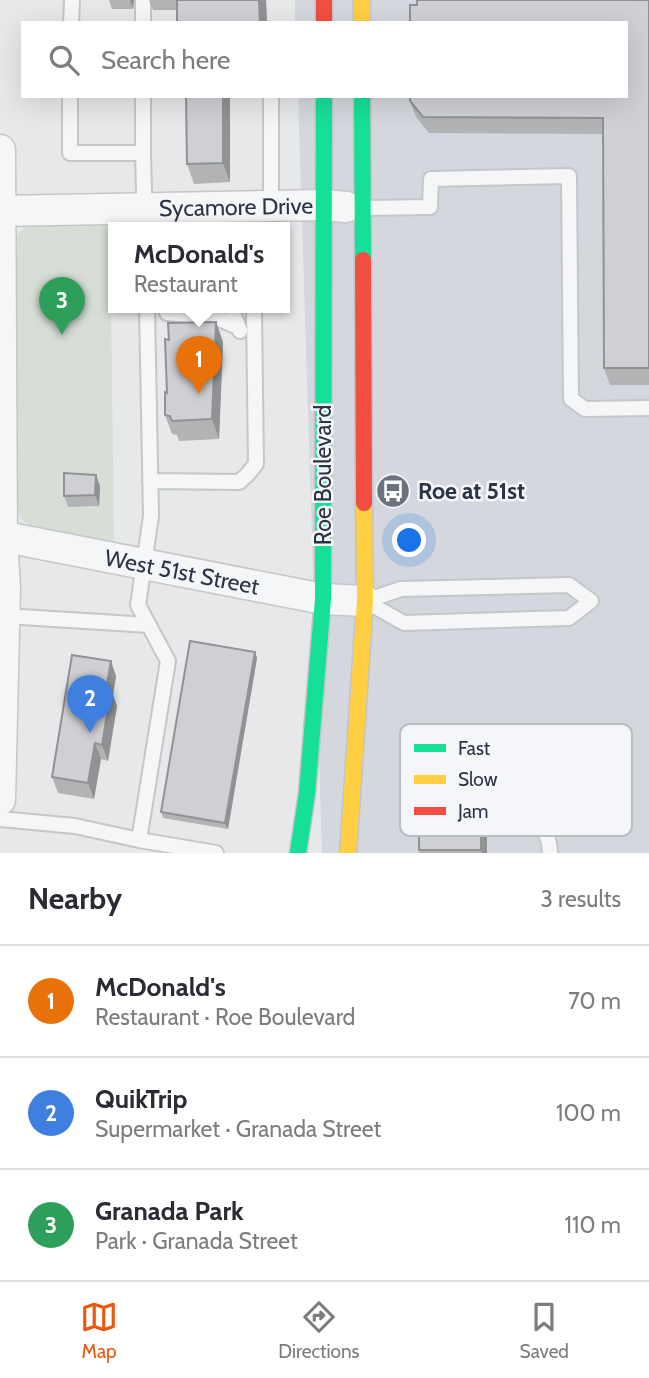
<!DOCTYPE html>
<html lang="en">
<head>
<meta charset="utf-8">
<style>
  :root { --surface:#fff; --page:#f7f7f7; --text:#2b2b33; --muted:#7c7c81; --line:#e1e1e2; --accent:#ea580c }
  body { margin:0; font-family:Cabin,sans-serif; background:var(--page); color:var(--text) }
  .you { position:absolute; left:410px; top:541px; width:24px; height:24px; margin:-18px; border:5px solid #fff; border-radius:50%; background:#1a73e8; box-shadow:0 0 0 10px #1a73e833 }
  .badge { display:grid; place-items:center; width:46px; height:46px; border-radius:50%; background:var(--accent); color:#fff; font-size:23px; font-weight:700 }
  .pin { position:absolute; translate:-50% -58px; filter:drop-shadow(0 2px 4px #0008) }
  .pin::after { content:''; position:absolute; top:37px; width:24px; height:21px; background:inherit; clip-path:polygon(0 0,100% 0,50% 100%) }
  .popup { position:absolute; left:108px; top:222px; width:182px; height:91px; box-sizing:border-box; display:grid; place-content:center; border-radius:0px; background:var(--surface); filter:drop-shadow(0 2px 5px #0005); font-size:23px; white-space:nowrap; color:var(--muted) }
  .popup b { font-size:26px; color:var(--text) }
  .popup::after { content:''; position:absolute; left:50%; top:100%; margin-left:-14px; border:14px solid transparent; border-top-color:var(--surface) }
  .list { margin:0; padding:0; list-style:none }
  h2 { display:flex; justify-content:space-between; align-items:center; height:91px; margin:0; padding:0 28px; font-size:30px }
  h2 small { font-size:23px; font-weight:400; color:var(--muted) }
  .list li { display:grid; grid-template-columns:46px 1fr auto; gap:21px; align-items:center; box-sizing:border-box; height:112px; padding:0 28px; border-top:2px solid var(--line) }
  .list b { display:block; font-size:26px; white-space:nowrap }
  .list p { margin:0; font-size:23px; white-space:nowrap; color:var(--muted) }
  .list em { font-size:23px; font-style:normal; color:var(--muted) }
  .icon { flex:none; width:38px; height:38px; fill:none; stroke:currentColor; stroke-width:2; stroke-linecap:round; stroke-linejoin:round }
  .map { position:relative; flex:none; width:649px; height:853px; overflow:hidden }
  .search { position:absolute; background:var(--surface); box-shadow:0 7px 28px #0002; left:21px; right:21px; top:21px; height:77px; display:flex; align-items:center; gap:18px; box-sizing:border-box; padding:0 24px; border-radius:0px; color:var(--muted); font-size:26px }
  .sheet { height:427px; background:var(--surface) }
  nav { display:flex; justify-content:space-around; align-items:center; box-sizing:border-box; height:98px; border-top:2px solid var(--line); background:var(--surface); font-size:19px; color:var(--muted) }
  nav a { display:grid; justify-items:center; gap:4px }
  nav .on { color:var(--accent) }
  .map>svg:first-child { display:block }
  .built { fill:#d4d7dd }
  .green { fill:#d6ded6 }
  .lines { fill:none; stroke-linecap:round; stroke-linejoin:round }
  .lane-casing { stroke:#c4c6c8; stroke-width:18 }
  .street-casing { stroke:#c4c6c8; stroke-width:33 }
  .fast-casing { stroke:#c2c5c8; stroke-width:19 }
  .slow-casing { stroke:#c2c5c8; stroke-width:19 }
  .jam-casing { stroke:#c2c5c8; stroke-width:19 }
  .lane { stroke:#f5f6f7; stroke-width:14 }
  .street { stroke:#f5f6f7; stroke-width:30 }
  .fast { stroke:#16e098; stroke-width:16 }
  .slow { stroke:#ffcf43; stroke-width:16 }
  .jam { stroke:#f24e42; stroke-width:16 }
  .wall { fill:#b1b3b5 }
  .shaded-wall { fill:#909294 }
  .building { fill:#ced0d3; stroke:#909294; stroke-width:2 }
  .labels { text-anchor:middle; stroke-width:5; stroke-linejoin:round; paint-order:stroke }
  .street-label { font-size:23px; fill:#2b3445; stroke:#f4f6f9 }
  .poi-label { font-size:23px; font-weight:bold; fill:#2b3445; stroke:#f4f6f9; text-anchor:start }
  .key { fill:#f4f6f9; stroke:#b8bcc3; stroke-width:2 }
  .key-label { font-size:19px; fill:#2b3445 }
</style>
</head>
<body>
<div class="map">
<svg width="649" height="853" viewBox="0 0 649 853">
  <rect width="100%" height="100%" fill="#e6e8ea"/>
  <path class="built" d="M295,0H649V853H322L298,96H626V23H295Z"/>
  <path class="green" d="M110,222L114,541L32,526C23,522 18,516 15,506L13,245L19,232L28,225Z"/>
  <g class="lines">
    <g class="lane-casing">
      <path id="lane" d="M143,0V23
        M71,23L72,0
        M70,96V153H143L145,228
        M143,96V153
        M271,96V206
        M363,208L430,207L431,179L569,176L571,399L585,409L649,408
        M147,308L151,516L138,605L168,661L139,840L216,853
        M231,308L240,331
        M167,313L217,318L238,327
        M150,481L239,482L247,475L256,464L254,311L252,308
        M569,585L591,601L569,618L404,623L365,601L401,589Z
        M5,616L149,625
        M418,802L431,813L439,814
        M466,816C500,815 549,805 550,853
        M0,819L75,826L139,840"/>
    </g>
    <g class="street-casing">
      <path id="street" d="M0,150L2,537L5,589L0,800
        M0,211L324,205L346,207
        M0,536L323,599L365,601"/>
    </g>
    <g class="fast-casing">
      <path id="fast" d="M362,96L363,260
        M298,853L307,793L323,599L324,96"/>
    </g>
    <g class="slow-casing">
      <path id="slow" d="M362,0V23
        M348,853L365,601L364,503"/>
    </g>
    <g class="jam-casing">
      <path id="jam" d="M324,0V23
        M363,260L364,503"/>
    </g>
    <use href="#lane" class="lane"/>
    <use href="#street" class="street"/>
    <use href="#fast" class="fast"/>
    <use href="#slow" class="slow"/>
    <use href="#jam" class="jam"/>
  </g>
  <path class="wall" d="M109,0H134L133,9H112Z
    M149,0H266L267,23H177V10H153Z
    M649,0V385H610L604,368L603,134L429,133L416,117L410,101L417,5Z
    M230,96V182L194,184L187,164Z
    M216,322L223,342L219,439L179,441L177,435L172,434L165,415L169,340Z
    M96,475L100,486L99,506L68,507L64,496Z
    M255,652L257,658L228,829L163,818L161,812Z
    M116,676L113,695L117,706L108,761L101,759L94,799L58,793L52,777Z
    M487,825V853H420L419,850Z"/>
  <path class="shaded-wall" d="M130,0H134L133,9Z
    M259,0H266L267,23H260Z
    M223,96H230V182L223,163Z
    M216,322L223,342L219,439L212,419Z
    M96,475L100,486L99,506L95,495Z
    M255,652L257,658L228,829L225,823Z
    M111,661L116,676L113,695L117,706L108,761L102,745L106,689Z
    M95,743L101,759L94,799L88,783Z
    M481,809L487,825V853H482L481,850Z"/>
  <path class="building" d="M177,0H259L260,23H177Z
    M417,0H649V368H604L603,118L423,117L410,101V96H626V23H410V5H417Z
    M186,96H223V163L187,164Z
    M216,322L212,419L172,421L170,416L165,415V392L167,393L165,339L169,340L168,323Z
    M64,473L96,475L95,495L64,496Z
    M190,641L255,652L225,823L161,812Z
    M72,655L111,661L106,689L111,690L102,745L95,743L88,783L52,777Z
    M419,806L439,810L481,809V850H419Z"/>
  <defs>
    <g id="bus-disc" transform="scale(1.75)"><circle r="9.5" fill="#6c737f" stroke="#f4f6f9"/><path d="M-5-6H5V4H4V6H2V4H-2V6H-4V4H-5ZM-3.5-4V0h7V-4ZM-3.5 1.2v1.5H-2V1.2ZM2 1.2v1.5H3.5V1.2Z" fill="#fff"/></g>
  </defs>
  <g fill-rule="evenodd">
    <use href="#bus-disc" x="393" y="491"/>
  </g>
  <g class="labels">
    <g class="street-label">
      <text transform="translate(236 207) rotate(-1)" y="8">Sycamore Drive</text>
      <text transform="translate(323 475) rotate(-90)" y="8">Roe Boulevard</text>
      <text transform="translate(182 572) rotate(11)" y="8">West 51st Street</text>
    </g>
    <g class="poi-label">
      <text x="418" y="499">Roe at 51st</text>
    </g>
  </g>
  <rect x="400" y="724" width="232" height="112" rx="10" class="key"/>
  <rect x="414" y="744" width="32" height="8" fill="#16e098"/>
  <rect x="414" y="775" width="32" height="9" fill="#ffcf43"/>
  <rect x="414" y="807" width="32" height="8" fill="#f24e42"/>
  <g class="key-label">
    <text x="458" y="755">Fast</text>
    <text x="458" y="786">Slow</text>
    <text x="458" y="818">Jam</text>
  </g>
</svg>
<div class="you"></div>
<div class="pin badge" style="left:199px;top:394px;background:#e8710a">1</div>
<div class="popup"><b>McDonald's</b>Restaurant</div>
<div class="pin badge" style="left:90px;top:733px;background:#3f7fe0">2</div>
<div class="pin badge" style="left:62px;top:335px;background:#2e9e5b">3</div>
<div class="search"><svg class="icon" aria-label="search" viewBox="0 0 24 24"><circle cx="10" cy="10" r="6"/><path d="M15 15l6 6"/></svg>Search here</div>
</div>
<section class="sheet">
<h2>Nearby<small>3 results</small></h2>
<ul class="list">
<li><span class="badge" style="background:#e8710a">1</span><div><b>McDonald's</b><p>Restaurant · Roe Boulevard</p></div><em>70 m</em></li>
<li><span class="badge" style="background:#3f7fe0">2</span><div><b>QuikTrip</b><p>Supermarket · Granada Street</p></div><em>100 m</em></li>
<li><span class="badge" style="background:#2e9e5b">3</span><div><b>Granada Park</b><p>Park · Granada Street</p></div><em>110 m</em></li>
</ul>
</section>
<nav>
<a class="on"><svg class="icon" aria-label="map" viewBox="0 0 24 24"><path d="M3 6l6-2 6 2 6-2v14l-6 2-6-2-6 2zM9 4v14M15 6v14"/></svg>Map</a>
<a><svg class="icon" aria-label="directions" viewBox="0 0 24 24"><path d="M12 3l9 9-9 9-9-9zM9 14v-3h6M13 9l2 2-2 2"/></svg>Directions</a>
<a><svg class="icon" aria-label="saved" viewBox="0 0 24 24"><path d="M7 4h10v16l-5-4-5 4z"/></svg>Saved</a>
</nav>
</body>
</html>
